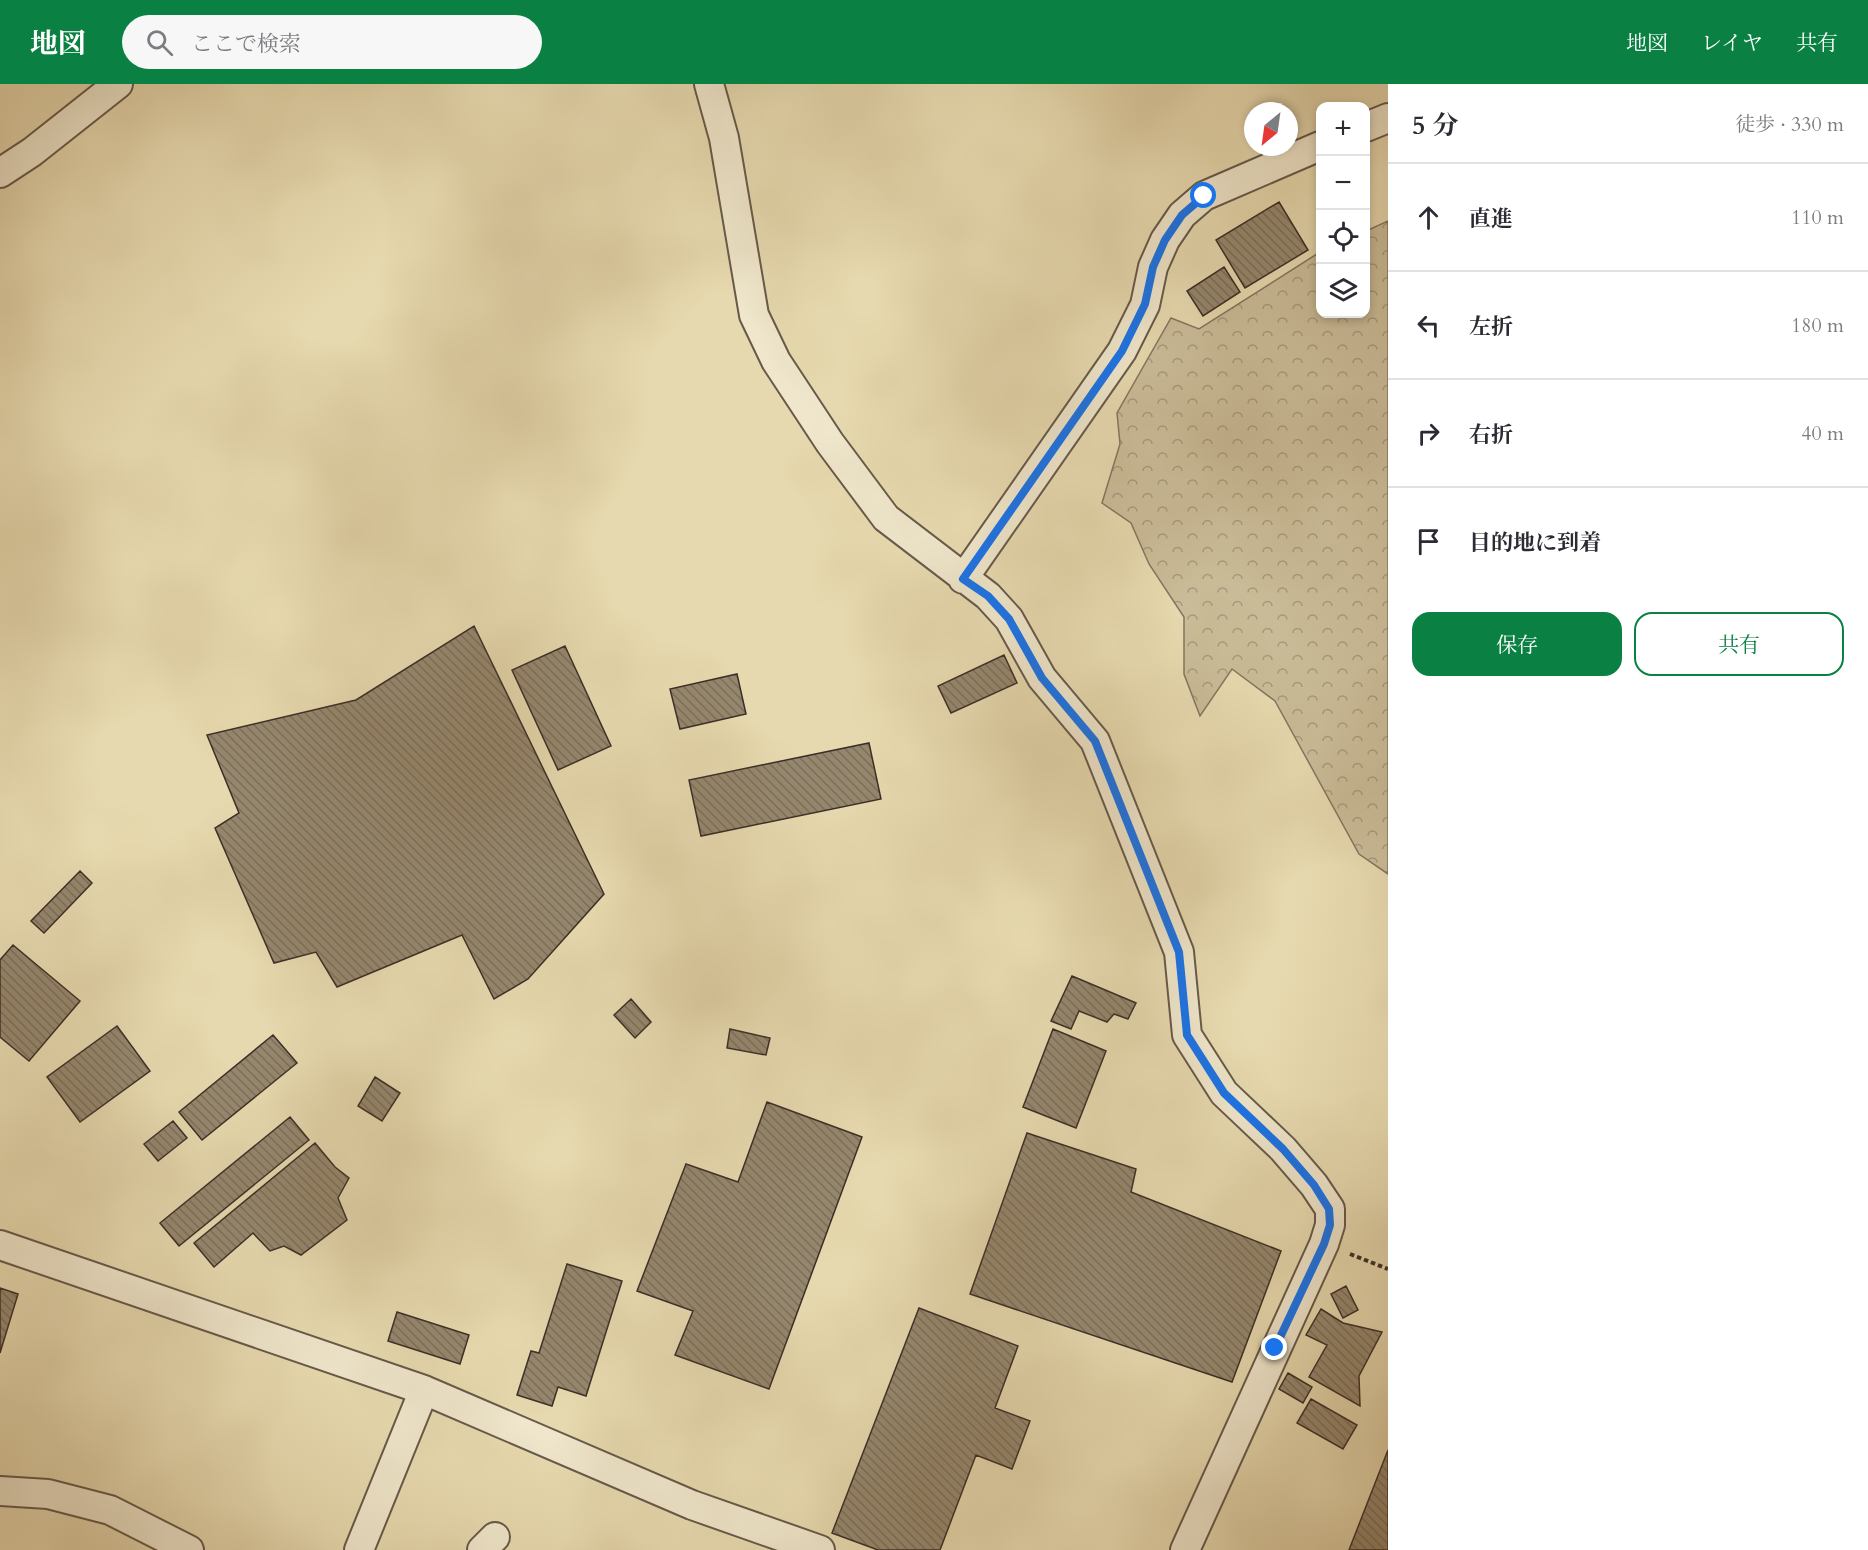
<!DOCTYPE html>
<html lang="ja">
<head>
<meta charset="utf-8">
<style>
  :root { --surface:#fff; --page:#f7f7f7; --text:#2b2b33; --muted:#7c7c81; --line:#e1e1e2; --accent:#0b8043 }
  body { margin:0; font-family:Cardo,"Noto Serif JP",serif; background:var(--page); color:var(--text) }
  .controls { position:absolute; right:18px; top:18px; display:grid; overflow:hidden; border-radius:12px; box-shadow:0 3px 9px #0003 }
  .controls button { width:54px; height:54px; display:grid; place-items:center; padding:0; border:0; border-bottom:2px solid var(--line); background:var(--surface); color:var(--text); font:30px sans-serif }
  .compass { position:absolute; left:1244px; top:18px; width:54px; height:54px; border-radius:50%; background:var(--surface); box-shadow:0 3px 9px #0003; rotate:209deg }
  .stop { position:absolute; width:18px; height:18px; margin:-14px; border:4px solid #1a73e8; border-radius:50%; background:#fff }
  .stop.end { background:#1a73e8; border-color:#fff; box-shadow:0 2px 6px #0008 }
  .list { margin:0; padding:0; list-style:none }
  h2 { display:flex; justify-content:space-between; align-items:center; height:78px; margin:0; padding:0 24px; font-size:26px }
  h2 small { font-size:20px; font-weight:400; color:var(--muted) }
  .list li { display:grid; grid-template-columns:39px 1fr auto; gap:18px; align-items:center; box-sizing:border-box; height:108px; padding:0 24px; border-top:2px solid var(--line) }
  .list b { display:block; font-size:22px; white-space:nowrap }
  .list em { font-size:20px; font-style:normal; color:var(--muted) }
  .actions { display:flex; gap:12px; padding:18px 24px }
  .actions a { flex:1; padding:14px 0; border:2px solid var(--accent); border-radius:18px; text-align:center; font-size:21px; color:var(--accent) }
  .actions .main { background:var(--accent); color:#fff }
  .icon { flex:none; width:33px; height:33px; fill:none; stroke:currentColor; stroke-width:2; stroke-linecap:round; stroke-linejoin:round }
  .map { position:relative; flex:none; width:1388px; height:1466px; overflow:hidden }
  header { display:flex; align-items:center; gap:36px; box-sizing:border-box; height:84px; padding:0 30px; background:var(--accent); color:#fff }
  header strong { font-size:28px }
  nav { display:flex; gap:33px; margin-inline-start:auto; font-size:21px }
  .search { width:420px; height:54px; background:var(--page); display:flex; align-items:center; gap:15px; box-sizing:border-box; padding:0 21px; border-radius:33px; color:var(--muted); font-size:22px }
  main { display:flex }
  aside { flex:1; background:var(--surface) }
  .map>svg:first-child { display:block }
  .forest { fill:url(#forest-crowns); stroke:#837660; stroke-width:1.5 }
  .building { fill:url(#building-back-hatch); stroke:#3c2f28; stroke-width:1.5 }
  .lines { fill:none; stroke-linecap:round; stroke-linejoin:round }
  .minor-casing { stroke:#675a4a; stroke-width:32 }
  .path { stroke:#3c2f28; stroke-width:4; stroke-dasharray:4.5 3; stroke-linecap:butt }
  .minor { stroke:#efe6cb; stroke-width:28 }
  .route { stroke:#1a73e8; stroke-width:8 }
</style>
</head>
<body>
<header>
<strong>地図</strong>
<div class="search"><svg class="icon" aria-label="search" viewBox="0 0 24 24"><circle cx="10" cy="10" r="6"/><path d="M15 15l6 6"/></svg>ここで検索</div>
<nav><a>地図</a><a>レイヤ</a><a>共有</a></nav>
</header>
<main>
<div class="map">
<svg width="1388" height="1466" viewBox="0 0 1388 1466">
  <defs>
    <pattern id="forest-crowns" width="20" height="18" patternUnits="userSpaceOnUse" patternTransform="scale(1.5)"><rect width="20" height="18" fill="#cabc98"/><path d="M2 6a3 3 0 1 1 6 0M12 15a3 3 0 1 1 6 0" fill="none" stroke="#a5997c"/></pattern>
    <pattern id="building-back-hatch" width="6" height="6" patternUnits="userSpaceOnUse" patternTransform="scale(1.5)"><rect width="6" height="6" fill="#95876e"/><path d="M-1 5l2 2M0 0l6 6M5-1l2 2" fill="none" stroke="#7b6f5a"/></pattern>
  </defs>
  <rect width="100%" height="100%" fill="#e7d9af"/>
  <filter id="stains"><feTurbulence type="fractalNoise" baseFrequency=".00333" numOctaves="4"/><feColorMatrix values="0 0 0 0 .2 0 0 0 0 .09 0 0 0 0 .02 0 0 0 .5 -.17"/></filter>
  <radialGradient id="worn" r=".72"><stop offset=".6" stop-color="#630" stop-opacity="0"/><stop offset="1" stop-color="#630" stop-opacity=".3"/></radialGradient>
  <path class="forest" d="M1388,137V790L1359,770L1275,617L1232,585L1200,632L1184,590V533L1149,480L1131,439L1102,419L1120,360L1117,329L1171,234L1199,245L1320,168V230H1366V147Z"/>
  <path class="building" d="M1279,118L1308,166L1245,204L1216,156Z
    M1224,183L1240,208L1203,232L1187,207Z
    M474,542L604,810L528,895L494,915L462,851L337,903L316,868L274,879L215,744L239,729L207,651L356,616Z
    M565,562L611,662L558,686L512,586Z
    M1004,571L1017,599L951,629L938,602Z
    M737,590L746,630L680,645L670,605Z
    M869,659L881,715L701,752L689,696Z
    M80,787L92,799L44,849L31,837Z
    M13,861L80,917L29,977L0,953V876Z
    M1072,892L1136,919L1128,935L1114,930L1107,938L1079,927L1071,945L1051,937Z
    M631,915L651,938L635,954L614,931Z
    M117,942L150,987L80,1038L47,993Z
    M730,945L770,954L766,971L727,964Z
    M1053,945L1106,967L1076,1044L1023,1023Z
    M273,951L297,979L202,1056L179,1028Z
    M375,993L400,1009L382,1037L358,1022Z
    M767,1018L862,1053L769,1305L675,1271L693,1227L637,1207L686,1080L738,1098Z
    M290,1033L309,1056L179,1162L160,1139Z
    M173,1037L187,1054L158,1077L144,1060Z
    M1027,1049L1136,1085L1131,1108L1281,1167L1232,1298L970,1210Z
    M315,1059L335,1083L349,1094L338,1114L347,1136L301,1171L284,1162L270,1167L253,1149L214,1183L194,1159Z
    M567,1180L622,1197L586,1312L558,1303L552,1322L517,1311L531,1267L539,1269Z
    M1346,1202L1358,1226L1343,1234L1331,1210Z
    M0,1204L18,1210L0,1269Z
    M919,1224L1018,1262L995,1324L1030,1337L1012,1385L976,1371L940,1466H878L832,1449Z
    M1321,1225L1343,1239L1382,1248L1359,1292L1360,1322L1309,1293L1327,1261L1306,1251Z
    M397,1228L469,1251L460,1280L388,1257Z
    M1288,1289L1312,1303L1303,1319L1279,1305Z
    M1311,1315L1357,1341L1343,1365L1297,1339Z
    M1388,1366V1466H1349Z"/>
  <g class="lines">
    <g class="minor-casing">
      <path id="minor" d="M709,0L724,54L754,231L776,277L830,359L886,434L988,512L1009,535L1042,594L1095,657L1179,868L1187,951L1224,1009L1283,1065L1314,1101L1330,1125V1141L1324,1160L1185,1466
        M1366,43L1388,34
        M0,89L32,68L118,0
        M963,495L1122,267L1145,221L1153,183L1165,156L1182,131L1204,112L1320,62
        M0,1161L424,1306L692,1421L820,1466
        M0,1407L48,1410L110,1426L189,1466
        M359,1466L424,1306
        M482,1466L495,1453"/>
    </g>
    <path class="path" d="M1350,1170L1388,1185"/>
    <use href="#minor" class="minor"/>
  </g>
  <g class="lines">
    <path class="route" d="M1204,112L1182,131L1165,156L1153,183L1145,220L1122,267L963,495L988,512L1009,535L1042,594L1095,657L1179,868L1187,951L1224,1009L1283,1065L1314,1101L1329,1125L1330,1141L1324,1160L1275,1264"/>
  </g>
  <rect width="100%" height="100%" filter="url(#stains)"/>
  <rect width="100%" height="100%" fill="url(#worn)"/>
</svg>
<div class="controls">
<button>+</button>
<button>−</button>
<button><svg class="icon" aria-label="locate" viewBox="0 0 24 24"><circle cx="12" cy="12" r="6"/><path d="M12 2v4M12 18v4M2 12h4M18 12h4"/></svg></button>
<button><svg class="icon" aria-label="layers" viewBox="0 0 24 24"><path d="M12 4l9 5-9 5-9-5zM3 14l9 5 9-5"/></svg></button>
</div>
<svg class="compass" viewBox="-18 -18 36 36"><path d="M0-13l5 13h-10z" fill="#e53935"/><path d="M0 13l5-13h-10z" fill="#7c7c81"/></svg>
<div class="stop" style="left:1204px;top:112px"></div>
<div class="stop end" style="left:1275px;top:1264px"></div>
</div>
<aside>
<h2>5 分<small>徒歩 · 330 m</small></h2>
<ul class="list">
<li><svg class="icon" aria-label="ahead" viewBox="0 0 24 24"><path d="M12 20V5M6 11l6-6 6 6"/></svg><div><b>直進</b></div><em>110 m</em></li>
<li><svg class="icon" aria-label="left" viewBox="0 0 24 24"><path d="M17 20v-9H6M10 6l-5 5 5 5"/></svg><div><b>左折</b></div><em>180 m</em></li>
<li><svg class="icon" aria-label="right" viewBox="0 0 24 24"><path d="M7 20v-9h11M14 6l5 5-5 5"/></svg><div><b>右折</b></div><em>40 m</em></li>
<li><svg class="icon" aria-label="arrive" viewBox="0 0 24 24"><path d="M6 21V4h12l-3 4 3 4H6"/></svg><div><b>目的地に到着</b></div></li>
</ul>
<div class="actions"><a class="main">保存</a><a>共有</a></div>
</aside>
</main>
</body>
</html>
